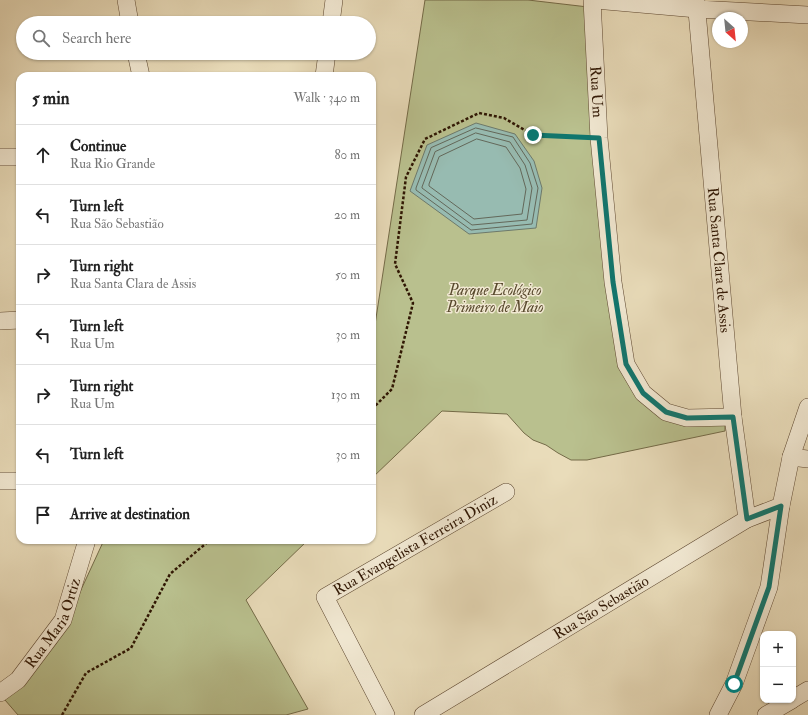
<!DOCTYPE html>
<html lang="en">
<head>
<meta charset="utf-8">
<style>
  :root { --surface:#fff; --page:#f2f2f2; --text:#222; --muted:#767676; --line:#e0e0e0 }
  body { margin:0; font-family:"IM FELL Double Pica",serif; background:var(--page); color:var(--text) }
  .controls { position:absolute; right:12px; bottom:12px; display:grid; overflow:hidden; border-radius:8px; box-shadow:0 1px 3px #0004 }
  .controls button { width:36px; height:36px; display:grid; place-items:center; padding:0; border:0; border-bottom:1px solid var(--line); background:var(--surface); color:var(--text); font:20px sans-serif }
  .compass { position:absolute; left:712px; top:12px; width:36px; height:36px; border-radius:50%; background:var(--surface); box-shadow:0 1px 3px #0004; rotate:153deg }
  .stop { position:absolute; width:12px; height:12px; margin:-9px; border:3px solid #0f766e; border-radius:50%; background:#fff }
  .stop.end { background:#0f766e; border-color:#fff; box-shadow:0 1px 4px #0008 }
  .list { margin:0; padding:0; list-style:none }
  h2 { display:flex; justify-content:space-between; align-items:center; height:52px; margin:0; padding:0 16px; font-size:17px }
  h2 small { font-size:13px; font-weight:400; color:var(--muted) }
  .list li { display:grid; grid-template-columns:26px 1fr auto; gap:12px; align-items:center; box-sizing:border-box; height:60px; padding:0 16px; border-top:1px solid var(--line) }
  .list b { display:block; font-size:15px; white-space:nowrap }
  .list p { margin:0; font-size:13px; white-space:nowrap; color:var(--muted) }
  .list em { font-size:13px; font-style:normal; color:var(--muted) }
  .icon { flex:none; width:22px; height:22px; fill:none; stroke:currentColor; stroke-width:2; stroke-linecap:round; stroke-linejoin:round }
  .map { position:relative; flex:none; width:808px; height:715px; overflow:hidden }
  .search { position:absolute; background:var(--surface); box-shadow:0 1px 3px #0004; left:16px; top:16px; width:360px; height:44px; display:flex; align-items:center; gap:10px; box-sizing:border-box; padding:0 14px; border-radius:22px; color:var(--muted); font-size:15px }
  .panel { position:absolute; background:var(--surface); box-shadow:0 1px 3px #0004; left:16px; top:72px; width:360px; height:472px; border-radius:12px }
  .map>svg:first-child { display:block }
  .green { fill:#b9c08e; stroke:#746b48 }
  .water { fill:#97bbb1; stroke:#6d796b }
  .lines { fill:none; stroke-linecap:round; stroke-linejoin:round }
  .shore { stroke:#63685a; stroke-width:1 }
  .minor-casing { stroke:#5e4831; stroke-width:18 }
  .path { stroke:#2f1603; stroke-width:2.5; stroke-dasharray:3 2; stroke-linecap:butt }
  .minor { stroke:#f1e8d2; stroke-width:17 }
  .route { stroke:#0f766e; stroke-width:5 }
  .labels { text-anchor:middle; stroke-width:3; stroke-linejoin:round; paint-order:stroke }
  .street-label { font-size:15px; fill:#2f1603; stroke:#f1e8d2 }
  .park-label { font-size:15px; font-style:italic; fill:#58492d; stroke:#f1e8d2 }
</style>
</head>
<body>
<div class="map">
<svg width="808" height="715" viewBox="0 0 808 715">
  <rect width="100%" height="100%" fill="#e9dcba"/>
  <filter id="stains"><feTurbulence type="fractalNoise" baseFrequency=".005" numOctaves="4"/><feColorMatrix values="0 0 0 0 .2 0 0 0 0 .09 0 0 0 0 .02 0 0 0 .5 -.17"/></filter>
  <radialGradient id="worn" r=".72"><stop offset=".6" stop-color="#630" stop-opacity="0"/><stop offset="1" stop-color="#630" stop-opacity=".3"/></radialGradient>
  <path class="green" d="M425,0H528L588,7L618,345L653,408L725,420V431L587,460H571L558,453L546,445L533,440L524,433L507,414L442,411L372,478V344Z
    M104,540H308L246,600L308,709L286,715H18L5,700L56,644Z"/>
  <path class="water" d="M476,123L515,134L534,161L542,188L536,228L469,234L410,191L427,145Z"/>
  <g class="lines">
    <path class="shore" d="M476,128L513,137L530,163L538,188L532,224L471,230L416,190V188L431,148Z
      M476,133L510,142L525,165L532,188L527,220L472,225L422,188V187L435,152Z
      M477,139L506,147L520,168L526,189L522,214L474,219L429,186V184L439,157Z"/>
    <g class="minor-casing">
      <g id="minor">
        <path d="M126,0L130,23"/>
        <path id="s1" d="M592,0L599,138L613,282L626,364L643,393L666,412L687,418L733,417"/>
        <path d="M595,0L697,9L808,15"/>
        <path id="s2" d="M696,0L733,417L747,519"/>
        <path d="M331,23L334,0"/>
        <path d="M136,53L141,76"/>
        <path d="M324,76L327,53"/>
        <path d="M0,157H20"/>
        <path d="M0,321L20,320"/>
        <path d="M791,457L808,459"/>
        <path d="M0,481H20"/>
        <path id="s3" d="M0,693L18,680L63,620L87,540"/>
        <path d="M793,699L808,690"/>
        <path id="s4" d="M386,715L325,597L506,492"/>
        <path id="s5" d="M423,715L747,519L781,506"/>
        <path d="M718,715L734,684L769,587L781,506L791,457L808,407"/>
        <path d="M766,715L792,700"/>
      </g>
    </g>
    <path class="path" d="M372,409L392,389L413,303L395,264L406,177L425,139L479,113L504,118L533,135L584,137
      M62,715L86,673L131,648L170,574L210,540"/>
    <use href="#minor" class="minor"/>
  </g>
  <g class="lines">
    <path class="route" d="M533,135L599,138L613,282L626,364L643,393L666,412L687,418L733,417L747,519L781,506L769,587L734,684"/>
  </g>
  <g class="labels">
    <g class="street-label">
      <text dy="5" stroke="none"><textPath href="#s1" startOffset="92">Rua Um</textPath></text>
      <text dy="5" stroke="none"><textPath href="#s2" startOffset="261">Rua Santa Clara de Assis</textPath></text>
      <text dy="5" stroke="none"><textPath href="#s4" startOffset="237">Rua Evangelista Ferreira Diniz</textPath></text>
      <text dy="5" stroke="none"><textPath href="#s5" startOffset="208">Rua São Sebastião</textPath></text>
      <text dy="5" stroke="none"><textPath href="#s3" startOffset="90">Rua Maria Ortiz</textPath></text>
    </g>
    <g class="park-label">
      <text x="495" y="295">Parque Ecológico<tspan x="495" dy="17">Primeiro de Maio</tspan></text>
    </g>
  </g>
  <rect width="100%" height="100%" filter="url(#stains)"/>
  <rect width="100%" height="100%" fill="url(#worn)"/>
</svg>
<div class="controls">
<button>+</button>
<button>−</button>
</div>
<svg class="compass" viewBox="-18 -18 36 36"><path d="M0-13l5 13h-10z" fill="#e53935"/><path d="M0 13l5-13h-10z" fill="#767676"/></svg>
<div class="stop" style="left:734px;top:684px"></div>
<div class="stop end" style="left:533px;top:135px"></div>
<div class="search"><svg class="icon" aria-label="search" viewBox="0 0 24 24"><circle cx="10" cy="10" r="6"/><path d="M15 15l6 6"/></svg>Search here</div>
<section class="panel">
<h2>5 min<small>Walk · 340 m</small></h2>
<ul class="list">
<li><svg class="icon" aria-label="ahead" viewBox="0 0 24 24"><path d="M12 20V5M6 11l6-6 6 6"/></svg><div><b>Continue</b><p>Rua Rio Grande</p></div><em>80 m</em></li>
<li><svg class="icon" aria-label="left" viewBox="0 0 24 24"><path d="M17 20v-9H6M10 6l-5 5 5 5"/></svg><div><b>Turn left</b><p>Rua São Sebastião</p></div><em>20 m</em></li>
<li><svg class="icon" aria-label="right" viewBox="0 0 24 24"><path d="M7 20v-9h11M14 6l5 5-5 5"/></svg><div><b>Turn right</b><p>Rua Santa Clara de Assis</p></div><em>50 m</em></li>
<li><svg class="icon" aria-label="left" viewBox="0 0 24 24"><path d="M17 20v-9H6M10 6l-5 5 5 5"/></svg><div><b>Turn left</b><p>Rua Um</p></div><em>30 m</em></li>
<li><svg class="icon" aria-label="right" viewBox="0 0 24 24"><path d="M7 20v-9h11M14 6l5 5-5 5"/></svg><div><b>Turn right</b><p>Rua Um</p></div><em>130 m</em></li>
<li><svg class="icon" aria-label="left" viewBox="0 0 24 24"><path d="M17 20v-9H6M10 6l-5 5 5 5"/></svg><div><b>Turn left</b></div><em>30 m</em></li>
<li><svg class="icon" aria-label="arrive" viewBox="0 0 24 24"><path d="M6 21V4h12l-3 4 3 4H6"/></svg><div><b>Arrive at destination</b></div></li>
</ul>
</section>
</div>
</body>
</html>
